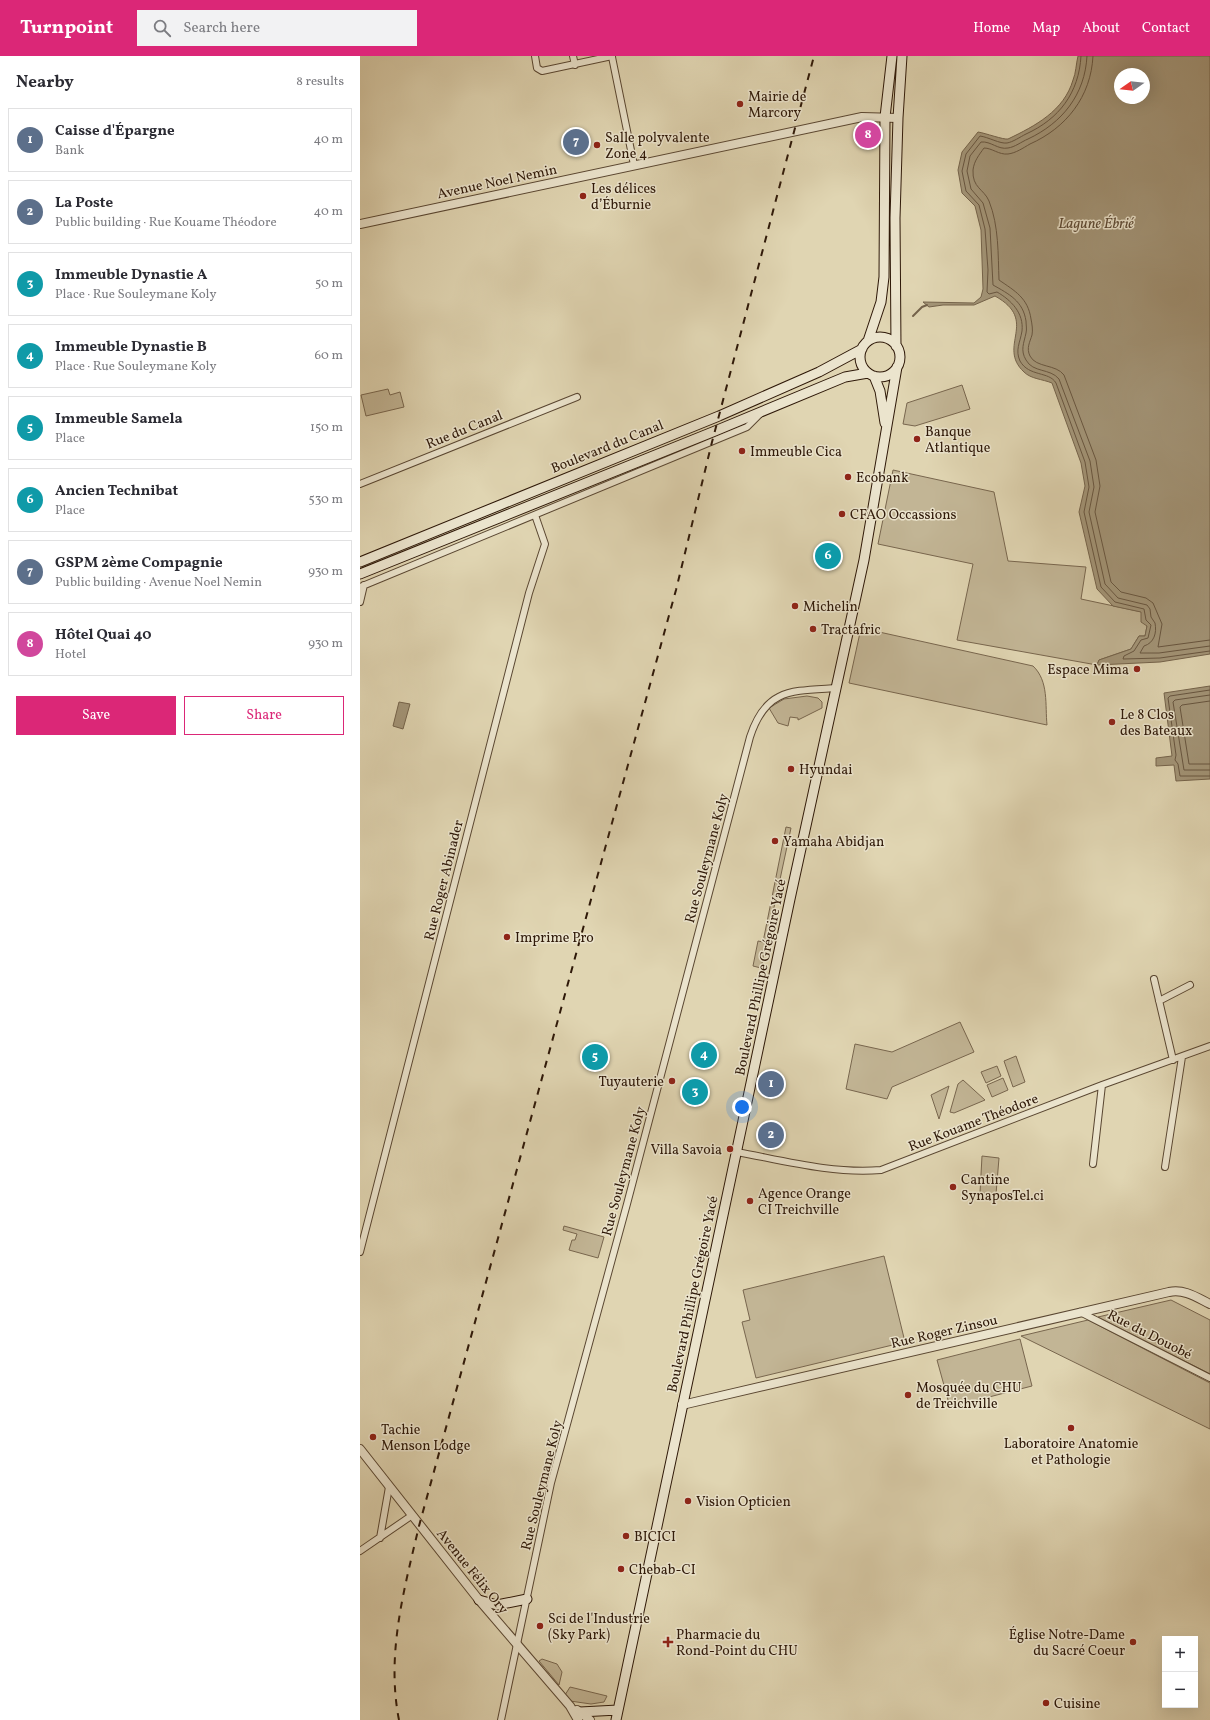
<!DOCTYPE html>
<html lang="en">
<head>
<meta charset="utf-8">
<style>
  :root { --surface:#fff; --page:#f2f2f3; --text:#2b2b33; --muted:#7c7c81; --line:#e1e1e2; --accent:#db2777 }
  body { margin:0; font-family:Vollkorn,serif; background:var(--page); color:var(--text) }
  .controls { position:absolute; right:12px; bottom:12px; display:grid; overflow:hidden; border-radius:0px; box-shadow:0 4px 16px #0002 }
  .controls button { width:36px; height:36px; display:grid; place-items:center; padding:0; border:0; border-bottom:1px solid var(--line); background:var(--surface); color:var(--text); font:20px sans-serif }
  .compass { position:absolute; left:754px; top:12px; width:36px; height:36px; border-radius:50%; background:var(--surface); box-shadow:0 4px 16px #0002; rotate:256deg }
  .you { position:absolute; left:382px; top:1051px; width:14px; height:14px; margin:-10px; border:3px solid #fff; border-radius:50%; background:#1a73e8; box-shadow:0 0 0 6px #1a73e833 }
  .badge { display:grid; place-items:center; width:26px; height:26px; border-radius:50%; background:var(--accent); color:#fff; font-size:13px; font-weight:700 }
  .pin { position:absolute; translate:-50% -50%; border:2px solid #fff; box-shadow:0 1px 4px #0006 }
  .list { margin:0; padding:0; list-style:none }
  h2 { display:flex; justify-content:space-between; align-items:center; height:52px; margin:0; padding:0 16px; font-size:17px }
  h2 small { font-size:13px; font-weight:400; color:var(--muted) }
  .list li { display:grid; grid-template-columns:26px 1fr auto; gap:12px; align-items:center; box-sizing:border-box; height:64px; margin:0 8px 8px; padding:0 8px; border:1px solid var(--line); border-radius:0px }
  .list b { display:block; font-size:15px; white-space:nowrap }
  .list p { margin:0; font-size:13px; white-space:nowrap; color:var(--muted) }
  .list em { font-size:13px; font-style:normal; color:var(--muted) }
  .actions { display:flex; gap:8px; padding:12px 16px }
  .actions a { flex:1; padding:9px 0; border:1px solid var(--accent); border-radius:0px; text-align:center; font-size:14px; color:var(--accent) }
  .actions .main { background:var(--accent); color:#fff }
  .icon { flex:none; width:22px; height:22px; fill:none; stroke:currentColor; stroke-width:2; stroke-linecap:round; stroke-linejoin:round }
  .map { position:relative; flex:none; width:850px; height:1664px; overflow:hidden }
  header { display:flex; align-items:center; gap:24px; box-sizing:border-box; height:56px; padding:0 20px; background:var(--accent); color:#fff }
  header strong { font-size:19px }
  nav { display:flex; gap:22px; margin-inline-start:auto; font-size:14px }
  .search { width:280px; height:36px; background:var(--page); display:flex; align-items:center; gap:10px; box-sizing:border-box; padding:0 14px; border-radius:0px; color:var(--muted); font-size:15px }
  main { display:flex }
  aside { flex:1; background:var(--surface) }
  .map>svg:first-child { display:block }
  .green { fill:#c2b595; stroke:#78664e }
  .water { fill:#a39578; stroke:#74634b; fill-rule:evenodd }
  .lines { fill:none; stroke-linecap:round; stroke-linejoin:round }
  .shore { stroke:#685640; stroke-width:1 }
  .stream { stroke:#74634b; stroke-width:2 }
  .minor-casing { stroke:#5a4732; stroke-width:8 }
  .tertiary-casing { stroke:#5a4732; stroke-width:10 }
  .secondary-casing { stroke:#2e1808; stroke-width:11 }
  .minor { stroke:#ebe4cd; stroke-width:6 }
  .tertiary { stroke:#ebe4cd; stroke-width:8 }
  .secondary { stroke:#ebe4cd; stroke-width:9 }
  .rail { stroke:#2e1808; stroke-width:2; stroke-dasharray:7 7; stroke-linecap:butt }
  .poi-dot { fill:#8f2418; stroke:#ebe4cd; stroke-width:1.5 }
  .labels { text-anchor:middle; stroke-width:3; stroke-linejoin:round; paint-order:stroke }
  .poi-label { font-size:14px; fill:#2e1808; stroke:#ebe4cd; text-anchor:start }
  .street-label { font-size:14px; fill:#2e1808; stroke:#ebe4cd }
  .water-label { font-size:15px; font-style:italic; fill:#5d4a35; stroke:#ebe4cd }
</style>
</head>
<body>
<header>
<strong>Turnpoint</strong>
<div class="search"><svg class="icon" aria-label="search" viewBox="0 0 24 24"><circle cx="10" cy="10" r="6"/><path d="M15 15l6 6"/></svg>Search here</div>
<nav><a>Home</a><a>Map</a><a>About</a><a>Contact</a></nav>
</header>
<main>
<aside>
<h2>Nearby<small>8 results</small></h2>
<ul class="list">
<li><span class="badge" style="background:#5c6f8a">1</span><div><b>Caisse d'Épargne</b><p>Bank</p></div><em>40 m</em></li>
<li><span class="badge" style="background:#5c6f8a">2</span><div><b>La Poste</b><p>Public building · Rue Kouame Théodore</p></div><em>40 m</em></li>
<li><span class="badge" style="background:#0f9aa8">3</span><div><b>Immeuble Dynastie A</b><p>Place · Rue Souleymane Koly</p></div><em>50 m</em></li>
<li><span class="badge" style="background:#0f9aa8">4</span><div><b>Immeuble Dynastie B</b><p>Place · Rue Souleymane Koly</p></div><em>60 m</em></li>
<li><span class="badge" style="background:#0f9aa8">5</span><div><b>Immeuble Samela</b><p>Place</p></div><em>150 m</em></li>
<li><span class="badge" style="background:#0f9aa8">6</span><div><b>Ancien Technibat</b><p>Place</p></div><em>530 m</em></li>
<li><span class="badge" style="background:#5c6f8a">7</span><div><b>GSPM 2ème Compagnie</b><p>Public building · Avenue Noel Nemin</p></div><em>930 m</em></li>
<li><span class="badge" style="background:#d1479c">8</span><div><b>Hôtel Quai 40</b><p>Hotel</p></div><em>930 m</em></li>
</ul>
<div class="actions"><a class="main">Save</a><a>Share</a></div>
</aside>
<div class="map">
<svg width="850" height="1664" viewBox="0 0 850 1664">
  <rect width="100%" height="100%" fill="#e0d5b2"/>
  <filter id="stains"><feTurbulence type="fractalNoise" baseFrequency=".005" numOctaves="4"/><feColorMatrix values="0 0 0 0 .2 0 0 0 0 .09 0 0 0 0 .02 0 0 0 .5 -.17"/></filter>
  <radialGradient id="worn" r=".72"><stop offset=".6" stop-color="#630" stop-opacity="0"/><stop offset="1" stop-color="#630" stop-opacity=".3"/></radialGradient>
  <path class="green" d="M602,329L610,353L555,370L543,368L547,347Z
    M28,333L30,339L40,336L44,351L6,360L1,339Z
    M533,414L634,436L648,505L726,511L721,543L782,556L787,570L785,580H779L771,593L739,604L737,609L597,584L613,508L518,488Z
    M501,572L673,610C689,625 685,649 687,669L489,627Z
    M447,640L458,642L462,646V652L438,664V662L430,661L428,670L418,667L409,652L424,643Z
    M426,771L431,772L401,912L393,910L398,885L403,886Z
    M600,966L614,996L532,1031L527,1043L486,1033L495,988L532,996Z
    M656,1000L665,1026L653,1031L644,1005Z
    M637,1010L641,1020L626,1027L621,1016Z
    M643,1022L648,1034L632,1041L627,1029Z
    M603,1024L625,1044L594,1057L590,1056L598,1028Z
    M589,1030L579,1063L571,1039Z
    M622,1100L639,1102L636,1138L620,1137Z
    M204,1170L244,1181L238,1202L209,1194L212,1184H215L217,1178L203,1174Z
    M524,1200L545,1286L396,1322L382,1266L390,1264L383,1234Z
    M811,1244L850,1264V1318L738,1261Z
    M728,1264L850,1327V1373L661,1280Z
    M660,1283L672,1330L590,1351L577,1304Z
    M182,1603L197,1608L202,1616L199,1629L179,1605Z
    M210,1631L247,1640L244,1646L231,1648L210,1645L205,1639Z"/>
  <path class="water" d="M718,0H850V598L800,606L737,609L739,604L771,593L779,580H785L787,570L781,566V556L753,550L737,533L719,456L725,430L721,407L692,327C682,323 671,323 664,316C636,290 680,265 635,240L614,249H583L569,251L563,246L614,247L621,241L623,233L621,174L615,150L602,137L598,114L602,96L618,76C625,77 644,84 648,83C675,70 704,55 713,24C716,17 716,8 718,0ZM760,18H784V42H760Z
    M850,630V723L816,725L814,709L796,710V702L812,700L804,637Z
    M39,646L50,648L43,673L33,670Z"/>
  <g class="lines">
    <path class="shore" d="M721,0C719,37 699,63 666,78C660,81 653,86 647,87C640,88 628,81 620,80L606,98L602,115L606,135L619,149L625,173L628,214L627,236L629,238L637,236C651,244 664,257 662,275C660,287 655,294 660,305C669,321 689,315 696,327L725,406L729,431L724,456L741,531L755,546L784,553L786,564L791,569L788,582L781,584L774,595L764,600L763,603L800,602L850,595
      M727,0C725,39 702,67 668,83C661,86 655,91 648,92C638,94 631,85 621,86L610,100L607,115L611,133L623,147L630,172L633,229C649,238 663,245 666,265C666,269 667,273 666,277C664,287 660,294 666,304C673,317 690,312 699,323L730,405L734,431L729,456L745,528L758,542L787,549L790,553L791,561L795,567C797,577 794,587 784,590L780,597H799L850,590
      M733,0C731,41 706,72 670,88C663,92 656,97 648,98C639,99 632,92 624,92C619,99 614,105 613,114C612,132 624,133 629,145C639,170 638,199 639,224C655,235 668,242 671,263C672,268 673,274 672,279C670,286 666,292 670,300C676,312 696,308 704,319L736,404L740,430L735,456L751,526L761,536L786,542L793,547L802,568L798,591L850,584
      M850,634L810,640L808,642L816,699L815,704L818,708L820,720H850
      M850,639L815,644L813,646L824,714H850
      M850,645L822,649L820,651L829,708H850"/>
    <path class="stream" d="M553,260L562,251L567,249"/>
    <g class="minor-casing">
      <path id="minor" d="M175,0L177,12L182,15L252,0
        M213,0L215,9
        M252,1L274,109
        M0,428L217,341
        M0,531L387,371L400,358
        M0,546L4,529
        M794,923L813,1004
        M799,945L830,929
        M377,1096C425,1105 473,1118 521,1114L742,1029L850,990
        M733,1108L742,1029
        M805,1111L822,1001
        M0,1196L169,537L185,488L175,459
        M720,1256L850,1322
        M20,1482L29,1431
        M0,1495L51,1460
        M141,1664L191,1427L267,1148L390,681C406,632 431,635 477,632"/>
    </g>
    <g class="tertiary-casing">
      <path id="tertiary" d="M0,168L502,61L538,62
        M322,1349L809,1236C825,1233 836,1241 850,1248
        M0,1393L119,1544L210,1650L218,1664
        M217,1654L230,1664"/>
    </g>
    <g class="secondary-casing">
      <path id="secondary" d="M500 301a20 20 0 1 1 40 0a20 20 0 1 1-40 0Z
        M508,285L521,246L524,221L525,61L532,0
        M536,290L535,162L538,62L542,0
        M514,320L520,335L525,367
        M0,506L359,360L459,316L502,293
        M0,518L355,375L485,321L508,317
        M119,1544L137,1549L167,1543
        M220,1656L258,1654
        M256,1664L430,843L504,504L537,311"/>
    </g>
    <use href="#minor" class="minor"/>
    <use href="#tertiary" class="tertiary"/>
    <use href="#secondary" class="secondary"/>
    <path class="rail" d="M39,1664C26,1598 44,1534 59,1470L316,534L352,386L454,0"/>
  </g>
  <g class="poi-dot">
    <circle cx="380" cy="48" r="4"/>
    <circle cx="237" cy="89" r="4"/>
    <circle cx="223" cy="140" r="4"/>
    <circle cx="557" cy="383" r="4"/>
    <circle cx="382" cy="395" r="4"/>
    <circle cx="488" cy="421" r="4"/>
    <circle cx="482" cy="458" r="4"/>
    <circle cx="435" cy="550" r="4"/>
    <circle cx="453" cy="573" r="4"/>
    <circle cx="777" cy="613" r="4"/>
    <circle cx="752" cy="666" r="4"/>
    <circle cx="431" cy="713" r="4"/>
    <circle cx="415" cy="785" r="4"/>
    <circle cx="147" cy="881" r="4"/>
    <circle cx="312" cy="1025" r="4"/>
    <circle cx="370" cy="1093" r="4"/>
    <circle cx="593" cy="1131" r="4"/>
    <circle cx="390" cy="1145" r="4"/>
    <circle cx="548" cy="1339" r="4"/>
    <circle cx="711" cy="1372" r="4"/>
    <circle cx="13" cy="1381" r="4"/>
    <circle cx="328" cy="1445" r="4"/>
    <circle cx="266" cy="1480" r="4"/>
    <circle cx="261" cy="1513" r="4"/>
    <circle cx="180" cy="1570" r="4"/>
    <path d="M306 1580h4v4h4v4h-4v4h-4v-4h-4v-4h4z"/>
    <circle cx="773" cy="1586" r="4"/>
    <circle cx="686" cy="1647" r="4"/>
  </g>
  <g class="labels">
    <g class="poi-label">
      <text x="388" y="45">Mairie de<tspan x="388" dy="16">Marcory</tspan></text>
      <text x="245" y="86">Salle polyvalente<tspan x="245" dy="16">Zone 4</tspan></text>
      <text x="231" y="137">Les délices<tspan x="231" dy="16">d’Éburnie</tspan></text>
      <text x="565" y="380">Banque<tspan x="565" dy="16">Atlantique</tspan></text>
      <text x="390" y="400">Immeuble Cica</text>
      <text x="496" y="426">Ecobank</text>
      <text x="490" y="463">CFAO Occassions</text>
      <text x="443" y="555">Michelin</text>
      <text x="461" y="578">Tractafric</text>
      <text x="769" y="618" text-anchor="end">Espace Mima</text>
      <text x="760" y="663">Le 8 Clos<tspan x="760" dy="16">des Bateaux</tspan></text>
      <text x="439" y="718">Hyundai</text>
      <text x="423" y="790">Yamaha Abidjan</text>
      <text x="155" y="886">Imprime Pro</text>
      <text x="304" y="1030" text-anchor="end">Tuyauterie</text>
      <text x="362" y="1098" text-anchor="end">Villa Savoia</text>
      <text x="601" y="1128">Cantine<tspan x="601" dy="16">SynaposTel.ci</tspan></text>
      <text x="398" y="1142">Agence Orange<tspan x="398" dy="16">CI Treichville</tspan></text>
      <text x="556" y="1336">Mosquée du CHU<tspan x="556" dy="16">de Treichville</tspan></text>
      <text x="21" y="1378">Tachie<tspan x="21" dy="16">Menson Lodge</tspan></text>
      <text x="711" y="1392" text-anchor="middle">Laboratoire Anatomie<tspan x="711" dy="16">et Pathologie</tspan></text>
      <text x="336" y="1450">Vision Opticien</text>
      <text x="274" y="1485">BICICI</text>
      <text x="269" y="1518">Chebab-CI</text>
      <text x="188" y="1567">Sci de l'Industrie<tspan x="188" dy="16">(Sky Park)</tspan></text>
      <text x="316" y="1583">Pharmacie du<tspan x="316" dy="16">Rond-Point du CHU</tspan></text>
      <text x="765" y="1583" text-anchor="end">Église Notre-Dame<tspan x="765" dy="16">du Sacré Coeur</tspan></text>
      <text x="694" y="1652">Cuisine</text>
    </g>
    <g class="street-label">
      <text transform="translate(137 125) rotate(-12)" y="5">Avenue Noel Nemin</text>
      <text transform="translate(104 373) rotate(-22)" y="5">Rue du Canal</text>
      <text transform="translate(247 390) rotate(-22)" y="5">Boulevard du Canal</text>
      <text transform="translate(346 802) rotate(-75)" y="5">Rue Souleymane Koly</text>
      <text transform="translate(83 824) rotate(-76)" y="5">Rue Roger Abinader</text>
      <text transform="translate(400 921) rotate(-78)" y="5">Boulevard Phillipe Grégoire Yacé</text>
      <text transform="translate(613 1066) rotate(-21)" y="5">Rue Kouame Théodore</text>
      <text transform="translate(263 1115) rotate(-75)" y="5">Rue Souleymane Koly</text>
      <text transform="translate(332 1238) rotate(-78)" y="5">Boulevard Phillipe Grégoire Yacé</text>
      <text transform="translate(584 1275) rotate(-13)" y="5">Rue Roger Zinsou</text>
      <text transform="translate(790 1278) rotate(27)" y="5">Rue du Douobé</text>
      <text transform="translate(181 1429) rotate(-76)" y="5">Rue Souleymane Koly</text>
      <text transform="translate(113 1515) rotate(51)" y="5">Avenue Félix Ory</text>
    </g>
    <g class="water-label">
      <text x="736" y="172">Lagune Ébrié</text>
    </g>
  </g>
  <rect width="100%" height="100%" filter="url(#stains)"/>
  <rect width="100%" height="100%" fill="url(#worn)"/>
</svg>
<div class="controls">
<button>+</button>
<button>−</button>
</div>
<svg class="compass" viewBox="-18 -18 36 36"><path d="M0-13l5 13h-10z" fill="#e53935"/><path d="M0 13l5-13h-10z" fill="#7c7c81"/></svg>
<div class="you"></div>
<div class="pin badge" style="left:411px;top:1028px;background:#5c6f8a">1</div>
<div class="pin badge" style="left:411px;top:1079px;background:#5c6f8a">2</div>
<div class="pin badge" style="left:335px;top:1036px;background:#0f9aa8">3</div>
<div class="pin badge" style="left:344px;top:999px;background:#0f9aa8">4</div>
<div class="pin badge" style="left:235px;top:1001px;background:#0f9aa8">5</div>
<div class="pin badge" style="left:468px;top:500px;background:#0f9aa8">6</div>
<div class="pin badge" style="left:216px;top:86px;background:#5c6f8a">7</div>
<div class="pin badge" style="left:508px;top:79px;background:#d1479c">8</div>
</div>
</main>
</body>
</html>
